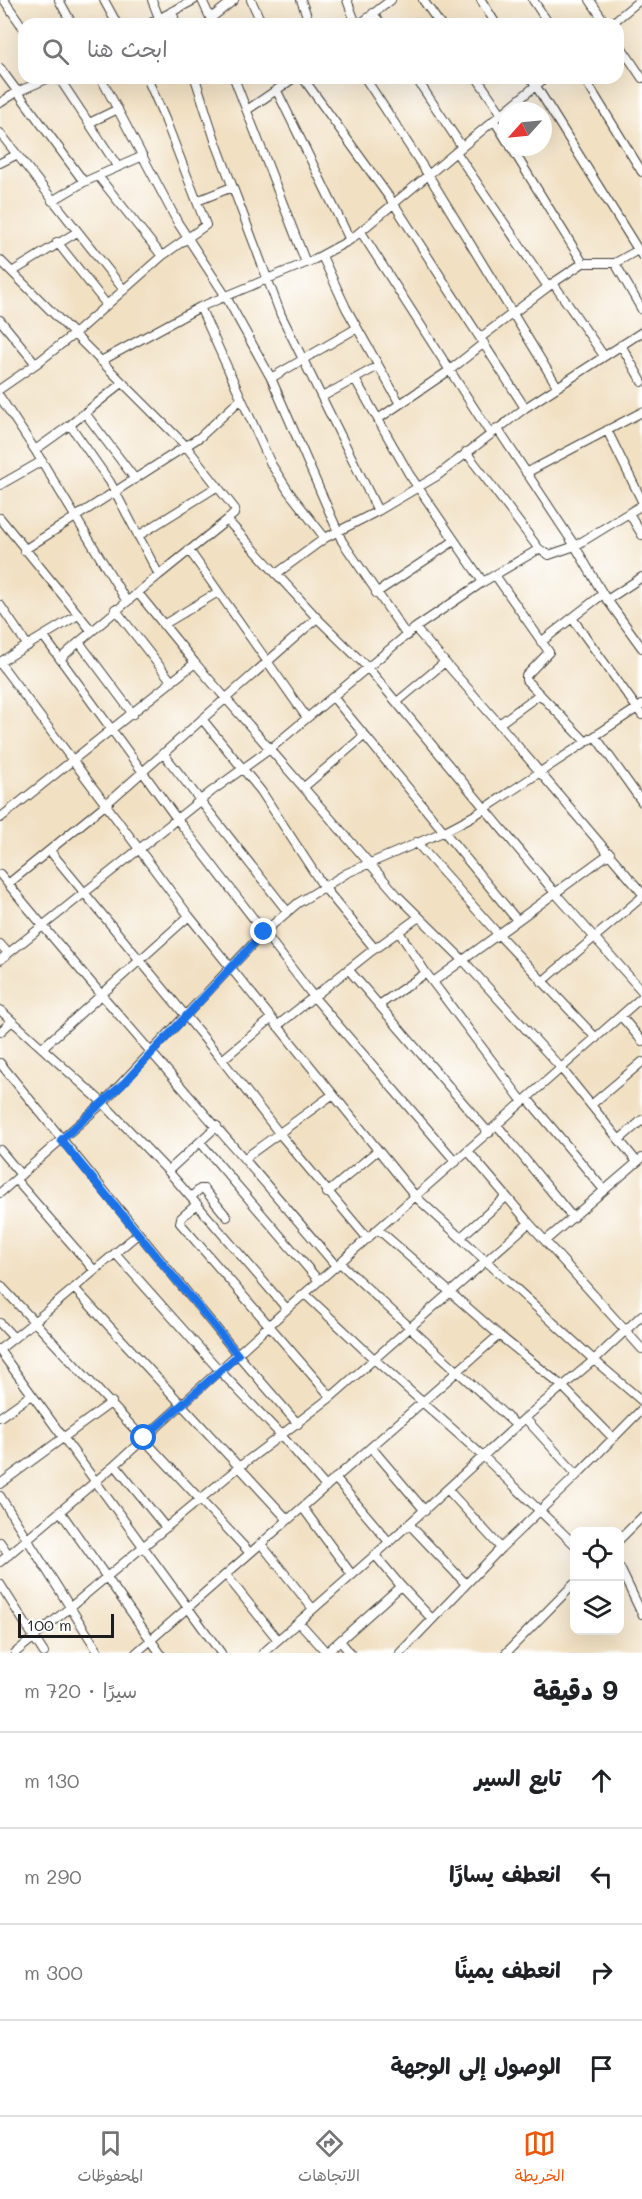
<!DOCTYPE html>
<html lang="ar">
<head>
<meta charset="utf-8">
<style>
  :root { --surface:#fff; --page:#f2f2f2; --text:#202124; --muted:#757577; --line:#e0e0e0; --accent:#ea580c }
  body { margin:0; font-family:Mali,"Playpen Sans Arabic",sans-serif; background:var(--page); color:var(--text); direction:rtl }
  .controls { position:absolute; right:18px; bottom:18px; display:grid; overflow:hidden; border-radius:12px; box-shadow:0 6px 24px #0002 }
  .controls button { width:54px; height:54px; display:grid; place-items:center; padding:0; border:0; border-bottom:2px solid var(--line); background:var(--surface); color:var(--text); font:30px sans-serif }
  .compass { position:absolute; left:498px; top:102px; width:54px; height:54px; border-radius:50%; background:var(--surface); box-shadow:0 6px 24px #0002; rotate:243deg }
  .scale { position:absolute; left:18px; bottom:15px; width:96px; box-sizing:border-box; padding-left:6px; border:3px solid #1c1c1c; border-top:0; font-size:16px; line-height:21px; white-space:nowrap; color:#1c1c1c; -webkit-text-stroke:4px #fff; paint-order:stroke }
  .stop { position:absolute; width:18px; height:18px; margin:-14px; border:4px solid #1a73e8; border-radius:50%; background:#fff }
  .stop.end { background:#1a73e8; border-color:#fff; box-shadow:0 2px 6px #0008 }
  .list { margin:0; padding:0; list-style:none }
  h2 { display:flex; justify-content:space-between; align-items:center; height:78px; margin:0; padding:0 24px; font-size:26px }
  h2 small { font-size:20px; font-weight:400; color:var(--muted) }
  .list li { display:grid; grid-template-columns:39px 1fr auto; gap:18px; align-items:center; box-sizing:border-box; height:96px; padding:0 24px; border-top:2px solid var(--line) }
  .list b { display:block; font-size:22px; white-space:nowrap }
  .list em { font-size:20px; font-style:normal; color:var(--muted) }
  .icon { flex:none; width:33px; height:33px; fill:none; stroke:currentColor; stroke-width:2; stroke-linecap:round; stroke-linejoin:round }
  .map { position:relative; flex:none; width:642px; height:1653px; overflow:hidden; direction:ltr }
  .search { position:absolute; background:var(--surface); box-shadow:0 6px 24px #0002; left:18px; right:18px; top:18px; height:66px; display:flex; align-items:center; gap:15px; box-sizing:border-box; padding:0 21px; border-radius:18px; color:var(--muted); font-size:22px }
  .sheet { height:462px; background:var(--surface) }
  nav { display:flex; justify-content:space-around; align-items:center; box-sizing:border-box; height:84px; border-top:2px solid var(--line); background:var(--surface); font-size:16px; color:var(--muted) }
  nav a { display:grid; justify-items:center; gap:3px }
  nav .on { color:var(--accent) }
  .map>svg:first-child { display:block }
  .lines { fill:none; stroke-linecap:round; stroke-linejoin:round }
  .minor-casing { stroke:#3c3935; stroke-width:10 }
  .minor { stroke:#fff; stroke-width:8 }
  .route { stroke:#1a73e8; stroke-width:8 }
</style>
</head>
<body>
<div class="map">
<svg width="642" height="1653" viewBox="0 0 642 1653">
  <rect width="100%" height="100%" fill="#fff"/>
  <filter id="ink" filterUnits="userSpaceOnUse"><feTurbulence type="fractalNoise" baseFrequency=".0167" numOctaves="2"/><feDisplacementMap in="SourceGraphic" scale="12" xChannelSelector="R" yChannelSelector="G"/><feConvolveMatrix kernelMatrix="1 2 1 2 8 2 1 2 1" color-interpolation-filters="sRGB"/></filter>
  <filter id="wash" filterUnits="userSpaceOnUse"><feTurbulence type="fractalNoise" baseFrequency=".008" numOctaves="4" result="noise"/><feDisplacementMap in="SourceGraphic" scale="24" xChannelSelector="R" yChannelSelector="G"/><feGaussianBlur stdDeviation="1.35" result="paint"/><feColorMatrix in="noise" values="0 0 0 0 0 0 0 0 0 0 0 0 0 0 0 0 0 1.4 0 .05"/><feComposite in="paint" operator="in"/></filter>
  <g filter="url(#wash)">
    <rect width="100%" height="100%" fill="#f1e0c2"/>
  </g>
  <g filter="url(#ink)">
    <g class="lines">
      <g class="minor-casing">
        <path id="minor" d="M4,0L24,29
          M59,0L72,24
          M104,0L117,24
          M152,0L159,18
          M202,0L213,24
          M251,0L262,24
          M301,0L310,24
          M347,0L356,24
          M423,0L440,24
          M481,0L496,24
          M533,0L549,24
          M590,0L606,24
          M172,11L176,24
          M373,13L381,24
          M211,18L234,0
          M149,24L194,0
          M360,24L391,0
          M611,24L640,0
          M618,42L642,78
          M0,68L84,182
          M59,78L118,167
          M101,78L178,223L225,295L271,378L342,541L407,636
          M195,78L215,140L281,315L378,511
          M234,78L306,263
          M303,78L394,204L525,408
          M365,78L429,176L557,386
          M416,78L462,147
          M477,78L501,113
          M531,78L642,256
          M584,78L642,172
          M277,91L350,240
          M0,103L17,92L49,78
          M247,110L294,78
          M494,120L507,141
          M89,123L118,109
          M0,133L124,290
          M511,147L583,263
          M456,152L548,287
          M0,163L16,155
          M98,176L162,256
          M52,201L84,182L143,156
          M197,201L232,187
          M361,232L490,433
          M57,242L107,305
          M322,256L346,308L400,404
          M0,260L185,445L235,509L234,514L227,520L317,618L368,668L556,894L642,991
          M615,263L642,310
          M12,272L77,232
          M553,283L604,356
          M200,307L271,464L289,492L325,538
          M0,320L36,364
          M480,338L553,283L583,263H615L638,250
          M621,345L642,382
          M101,361L200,307L313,260L350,240L545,78
          M271,378L357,328
          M355,379L409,474L483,582
          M122,383L70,425L110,482L159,575L227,520
          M0,389L36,364L74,334L162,256L206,225L165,119L147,78
          M0,397L35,450L127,602
          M322,397L378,366
          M85,413L135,479
          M378,419L450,370L484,343
          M497,428L575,546L603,594L642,648
          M607,430L642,501
          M35,450L70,425
          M466,452L539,549L549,555L575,546L642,505
          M526,473L642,412
          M0,485L42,461
          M629,513L642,535
          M0,518L91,630
          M138,536L218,486
          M24,550L200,437L241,399
          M189,550L307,718
          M276,574L325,538L378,511L437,476L525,408L642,332
          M495,575L549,652L526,676V680L586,742
          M138,593L195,663L397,895L462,959L561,1068L637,1162
          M376,593L454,541
          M607,600L642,577
          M0,605L28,646
          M115,609L172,682
          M572,618L642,715
          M163,625L218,592
          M415,628L499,724L642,893
          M44,637L177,819L313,996L456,1162
          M541,642L603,594
          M60,659L79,642
          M0,662L78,615
          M0,663L189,916L416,1197L594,1360L642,1401
          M333,697L517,920
          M397,702L445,662
          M133,714L79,642L159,575
          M202,719L261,791L323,886L375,949
          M499,724L540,694
          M595,736L642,802
          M163,753L287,911
          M304,787L365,735
          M0,818L195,663
          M416,842L498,934L596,1038
          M50,851L222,1060L279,1133L368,1239
          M0,874C109,1008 225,1134 336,1266
          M8,884L105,805L317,618
          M399,932L426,973L523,1102
          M0,944L8,953
          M0,960L212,791L270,749L415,628L483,582L539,549
          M348,969L489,1133
          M433,982L610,853
          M542,982L642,897
          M379,1005L426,973
          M0,1010L103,1103L168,1171L287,1309
          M621,1016L642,1041
          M277,1026L369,953L419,917
          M0,1032L12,1021
          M42,1048L189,916
          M222,1060L271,1019
          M0,1063L238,1355L298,1424
          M527,1098L604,1190
          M591,1105L642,1062
          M497,1125L573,1218
          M619,1140L642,1120
          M200,1142L319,1281
          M0,1150L21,1175
          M468,1151L529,1223L642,1349
          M245,1158L332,1095
          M168,1171L217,1126
          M16,1180L94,1270
          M0,1193L103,1103L264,932L298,903L347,873L443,832L475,815L642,705
          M327,1193L378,1150
          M191,1197L200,1189H204L227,1217
          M197,1204L181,1218L180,1223L331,1397
          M379,1230L499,1335L562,1386L613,1438
          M461,1237L506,1197
          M545,1241L642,1158
          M115,1253L220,1371L281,1435L326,1487
          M340,1263L517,1426
          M0,1285L250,1553
          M74,1288L288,1520
          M305,1294L374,1359L484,1457L574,1544
          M0,1323L14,1338
          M0,1349C48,1312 92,1272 138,1234
          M0,1351L221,1653
          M0,1417L31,1395
          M525,1418L577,1475
          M371,1447L425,1511
          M115,1465L166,1528
          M335,1478L389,1542
          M0,1484L112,1402
          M448,1490L501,1548
          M0,1496L99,1653
          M303,1508L352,1575
          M60,1511L160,1653
          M409,1524L466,1584
          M620,1539L642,1517
          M0,1542L9,1555
          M261,1544L313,1609
          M375,1555L401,1586L432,1619
          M0,1562L115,1465L287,1309L642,997
          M620,1568L642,1614
          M226,1575L278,1640
          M0,1584L44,1653
          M299,1622L326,1652
          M341,1642L350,1653
          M15,1653L239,1467L331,1397L529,1223
          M136,1653L499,1335
          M263,1653L375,1555L525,1418L594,1360L642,1315
          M326,1653L401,1586
          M400,1653L501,1548L577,1475L642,1409
          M506,1653L574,1584"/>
      </g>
      <use href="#minor" class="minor"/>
    </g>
  </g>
  <g class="lines" filter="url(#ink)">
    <path class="route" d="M144,1438L238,1355L61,1140L124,1083L264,932"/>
  </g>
</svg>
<div class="controls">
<button><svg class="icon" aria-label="locate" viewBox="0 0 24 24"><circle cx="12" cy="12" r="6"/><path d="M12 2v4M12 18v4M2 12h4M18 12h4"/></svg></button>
<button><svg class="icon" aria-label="layers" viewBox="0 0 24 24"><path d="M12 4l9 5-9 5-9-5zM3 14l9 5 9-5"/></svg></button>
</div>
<svg class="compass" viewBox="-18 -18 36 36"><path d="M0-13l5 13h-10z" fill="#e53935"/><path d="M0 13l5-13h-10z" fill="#757577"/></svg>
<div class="scale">100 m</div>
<div class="stop" style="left:144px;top:1438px"></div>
<div class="stop end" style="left:264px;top:932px"></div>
<div class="search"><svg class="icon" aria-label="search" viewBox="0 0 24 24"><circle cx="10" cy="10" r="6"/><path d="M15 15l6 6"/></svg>ابحث هنا</div>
</div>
<section class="sheet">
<h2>9 دقيقة<small>سيرًا · 720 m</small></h2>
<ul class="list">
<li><svg class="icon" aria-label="ahead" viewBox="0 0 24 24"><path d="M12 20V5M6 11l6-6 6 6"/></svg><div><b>تابع السير</b></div><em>130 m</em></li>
<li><svg class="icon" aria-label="left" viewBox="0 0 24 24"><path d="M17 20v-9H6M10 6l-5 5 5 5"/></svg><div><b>انعطف يسارًا</b></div><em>290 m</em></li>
<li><svg class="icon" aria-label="right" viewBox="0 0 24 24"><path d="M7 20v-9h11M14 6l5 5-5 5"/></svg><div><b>انعطف يمينًا</b></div><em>300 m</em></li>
<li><svg class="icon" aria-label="arrive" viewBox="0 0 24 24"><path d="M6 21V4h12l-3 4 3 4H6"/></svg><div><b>الوصول إلى الوجهة</b></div></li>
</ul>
</section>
<nav>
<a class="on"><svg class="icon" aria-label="map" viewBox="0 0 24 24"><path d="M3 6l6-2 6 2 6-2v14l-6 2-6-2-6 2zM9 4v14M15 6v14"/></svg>الخريطة</a>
<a><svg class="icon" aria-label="directions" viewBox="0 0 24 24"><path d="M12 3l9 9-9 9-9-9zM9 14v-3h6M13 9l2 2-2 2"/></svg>الاتجاهات</a>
<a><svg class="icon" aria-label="saved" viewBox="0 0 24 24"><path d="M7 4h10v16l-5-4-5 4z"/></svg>المحفوظات</a>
</nav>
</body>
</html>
